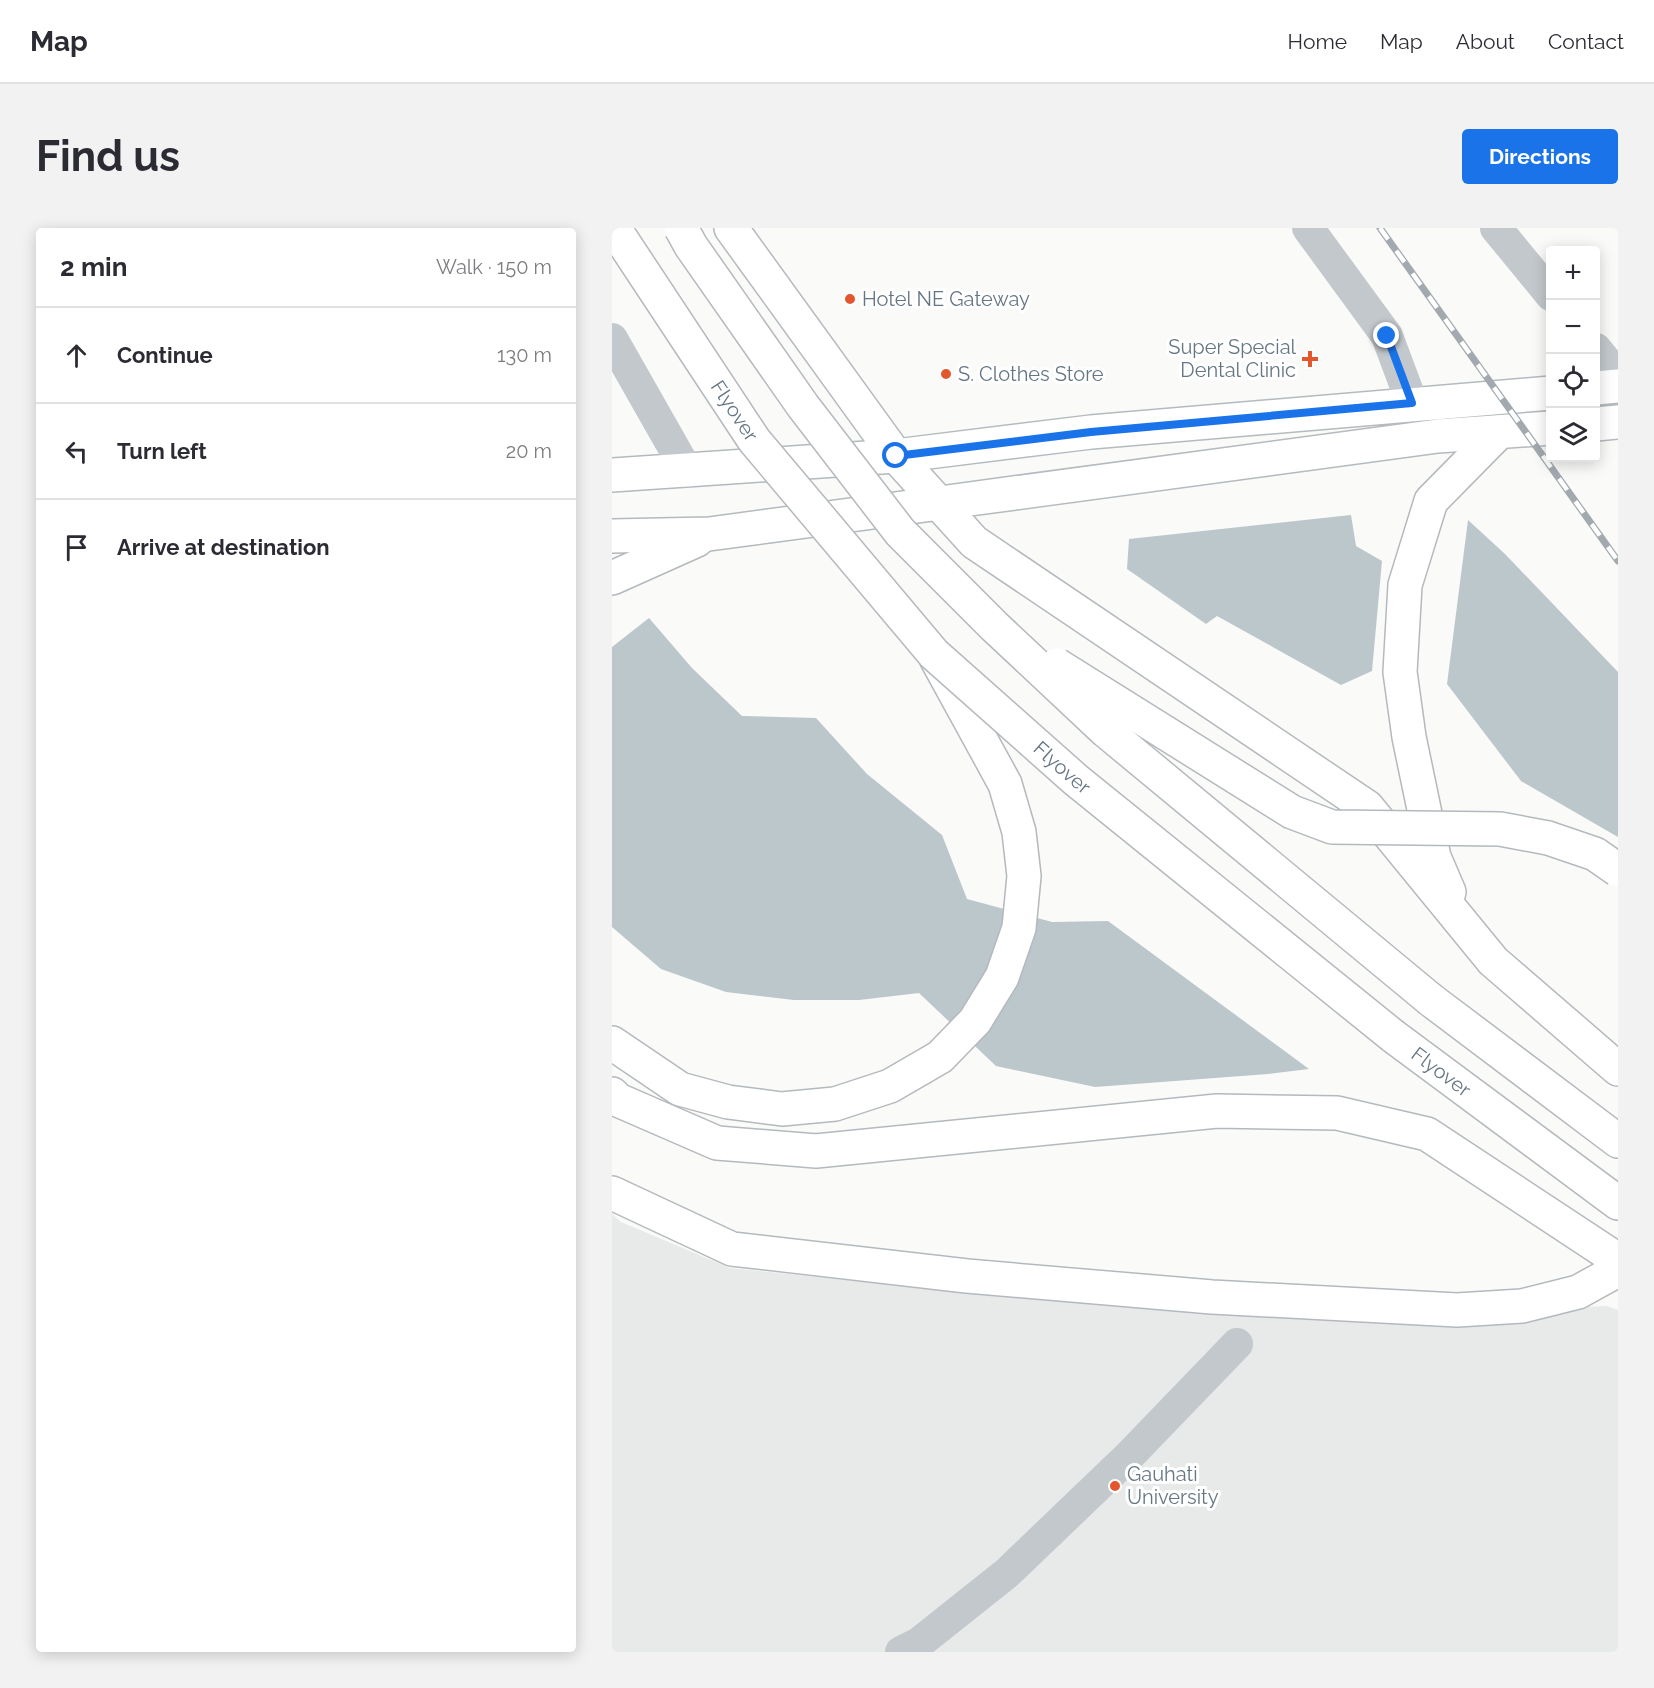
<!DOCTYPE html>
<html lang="en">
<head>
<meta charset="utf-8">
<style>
  :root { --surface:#fff; --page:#f2f2f3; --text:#2b2b33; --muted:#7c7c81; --line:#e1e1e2; --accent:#1a73e8 }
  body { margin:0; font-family:Raleway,sans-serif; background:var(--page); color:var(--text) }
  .controls { position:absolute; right:18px; top:18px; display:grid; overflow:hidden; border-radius:6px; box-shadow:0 3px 15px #0003 }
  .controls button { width:54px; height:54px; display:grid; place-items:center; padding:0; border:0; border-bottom:2px solid var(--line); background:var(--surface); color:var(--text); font:30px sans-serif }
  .stop { position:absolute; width:18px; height:18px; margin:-14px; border:4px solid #1a73e8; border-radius:50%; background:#fff }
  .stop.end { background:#1a73e8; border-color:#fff; box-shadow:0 2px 6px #0008 }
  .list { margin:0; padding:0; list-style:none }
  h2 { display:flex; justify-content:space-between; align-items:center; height:78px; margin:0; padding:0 24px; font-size:26px }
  h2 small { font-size:20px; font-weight:400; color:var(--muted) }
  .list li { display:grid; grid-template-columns:39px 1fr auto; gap:18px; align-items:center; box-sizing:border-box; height:96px; padding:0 24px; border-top:2px solid var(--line) }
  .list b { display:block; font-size:22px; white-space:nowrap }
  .list em { font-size:20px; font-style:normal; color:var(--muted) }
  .icon { flex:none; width:33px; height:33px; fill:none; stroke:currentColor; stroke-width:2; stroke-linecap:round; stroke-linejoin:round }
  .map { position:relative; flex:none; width:1006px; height:1424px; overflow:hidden; border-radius:6px }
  header { display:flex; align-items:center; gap:36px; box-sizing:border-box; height:84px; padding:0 30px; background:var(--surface); border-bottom:2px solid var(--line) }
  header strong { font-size:28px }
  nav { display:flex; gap:33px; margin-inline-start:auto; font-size:21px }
  .intro { display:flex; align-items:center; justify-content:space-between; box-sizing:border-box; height:144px; padding:0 36px }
  h1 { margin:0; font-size:42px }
  .button { padding:15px 27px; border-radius:6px; background:var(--accent); color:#fff; font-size:21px; font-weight:700 }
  main { display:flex; gap:36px; padding:0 36px }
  aside { flex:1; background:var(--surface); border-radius:6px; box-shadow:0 3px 15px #0003 }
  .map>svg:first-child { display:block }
  .built { fill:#e8e9e9 }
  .water { fill:#bbc7cb }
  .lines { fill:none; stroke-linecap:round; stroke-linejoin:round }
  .primary-casing { stroke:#b5babe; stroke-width:36 }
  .trunk-casing { stroke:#b4b9bd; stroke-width:36 }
  .minor { stroke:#c3c8cc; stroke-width:32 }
  .primary { stroke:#fff; stroke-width:33 }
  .trunk { stroke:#fff; stroke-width:33 }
  .rail-casing { stroke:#a2aab0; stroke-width:7 }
  .rail { stroke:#fff; stroke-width:4.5; stroke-dasharray:14; stroke-linecap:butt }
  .trunk-bridge-casing { stroke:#b4b9bd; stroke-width:36; stroke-linecap:butt }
  .trunk-bridge { stroke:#fff; stroke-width:33 }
  .route { stroke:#1a73e8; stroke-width:8 }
  .poi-dot { fill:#e4572e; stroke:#fff; stroke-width:2 }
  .labels { text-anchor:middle; stroke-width:6; stroke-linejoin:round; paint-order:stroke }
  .poi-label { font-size:20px; fill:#657683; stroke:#fff; text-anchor:start }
  .street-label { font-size:20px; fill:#657683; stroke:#fff }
</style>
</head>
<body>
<header>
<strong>Map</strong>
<nav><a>Home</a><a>Map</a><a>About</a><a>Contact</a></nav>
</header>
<div class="intro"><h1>Find us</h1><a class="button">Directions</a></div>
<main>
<aside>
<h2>2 min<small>Walk · 150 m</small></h2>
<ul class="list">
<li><svg class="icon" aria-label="ahead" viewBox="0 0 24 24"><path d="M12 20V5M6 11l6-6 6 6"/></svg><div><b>Continue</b></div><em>130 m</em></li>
<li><svg class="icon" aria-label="left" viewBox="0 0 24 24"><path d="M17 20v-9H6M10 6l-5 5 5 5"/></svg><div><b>Turn left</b></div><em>20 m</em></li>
<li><svg class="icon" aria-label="arrive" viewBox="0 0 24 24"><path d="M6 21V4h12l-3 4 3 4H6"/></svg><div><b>Arrive at destination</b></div></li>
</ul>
</aside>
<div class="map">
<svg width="1006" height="1424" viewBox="0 0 1006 1424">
  <rect width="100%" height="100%" fill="#fafaf8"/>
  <path class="built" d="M0,986L9,994L118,1040L309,1060L549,1081L722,1091L995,1078L1006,1082V1424H0Z"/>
  <path class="water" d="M739,287L744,318L770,333L760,443L729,457L605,388L594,396L515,341L517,311Z
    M856,292L893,326L1006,444V609L909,553L835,456Z
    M37,390L80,440L130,488L204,490L255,546L330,607L355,671L440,694L496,693L697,841L656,846L483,859L384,838L307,765L247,772H182L114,764L49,741L0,699V419Z"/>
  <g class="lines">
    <g class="primary-casing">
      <path id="primary" d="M984,160L1006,158
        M984,196L1006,194
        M284,228L479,204L939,165
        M328,275L826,208L939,200"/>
    </g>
    <g class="trunk-casing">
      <g id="trunk">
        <path d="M119,0L284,228L362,314L755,579L881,733L1006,841"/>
        <path d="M0,247L284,228"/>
        <path d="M0,308L97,306L328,275"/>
        <path d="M0,350L85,312"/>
        <path d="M837,664L822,629L797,509L788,444L793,357L819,273L887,204"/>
        <path d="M819,772L1006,913"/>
        <path id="s1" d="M781,808L1006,975"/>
        <path d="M0,815L68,861L116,874L170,881L223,876L278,858L328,829L363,793L390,749L407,700L412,648L407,604L393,556L324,430"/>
        <path d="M0,866L6,872L105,915L204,923L605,883L725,885L815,906L1006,1032"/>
        <path d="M0,965L120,1021L355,1048L600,1069L845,1082L910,1078L966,1064L1006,1042"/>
      </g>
    </g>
    <path class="minor" d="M696,0L775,108L800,175
      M884,0L939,67
      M0,111L75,243
      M984,121L1006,148
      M289,1424L307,1415L395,1345L516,1229L625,1116"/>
    <use href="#primary" class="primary"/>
    <use href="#trunk" class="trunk"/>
    <g class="rail-casing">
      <path id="rail" d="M768,0L1006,333"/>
    </g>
    <use href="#rail" class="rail"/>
    <g class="trunk-bridge-casing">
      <g id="trunk-bridge">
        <path id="s2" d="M2,0L142,212L322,426L464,552L781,808"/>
        <path d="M69,0L79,18L191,178L288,304L382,398L494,503L819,772"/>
        <path d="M445,437L680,584L720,599L888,601L936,610L983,626L1006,642"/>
      </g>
    </g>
    <use href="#trunk-bridge" class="trunk-bridge"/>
  </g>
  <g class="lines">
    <path class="route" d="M284,228L479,204L800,175L775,108"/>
  </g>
  <g class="poi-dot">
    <circle cx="238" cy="71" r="6"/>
    <path d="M695 122h6v6h6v6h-6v6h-6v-6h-6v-6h6z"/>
    <circle cx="334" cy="146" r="6"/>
    <circle cx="503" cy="1258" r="6"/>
  </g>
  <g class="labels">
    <g class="poi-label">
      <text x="250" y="78">Hotel NE Gateway</text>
      <text x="684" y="126" text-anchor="end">Super Special<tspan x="684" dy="23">Dental Clinic</tspan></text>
      <text x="346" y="153">S. Clothes Store</text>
      <text x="515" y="1253">Gauhati<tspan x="515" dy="23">University</tspan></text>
    </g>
    <g class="street-label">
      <text dy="7" stroke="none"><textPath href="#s2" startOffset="219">Flyover</textPath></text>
      <text dy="7" stroke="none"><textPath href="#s2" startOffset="705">Flyover</textPath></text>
      <text dy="7" stroke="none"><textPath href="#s1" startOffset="60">Flyover</textPath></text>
    </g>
  </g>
</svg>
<div class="controls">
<button>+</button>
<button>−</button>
<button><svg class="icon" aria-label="locate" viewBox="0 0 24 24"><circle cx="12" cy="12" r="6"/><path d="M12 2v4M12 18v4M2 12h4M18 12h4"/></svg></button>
<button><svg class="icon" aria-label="layers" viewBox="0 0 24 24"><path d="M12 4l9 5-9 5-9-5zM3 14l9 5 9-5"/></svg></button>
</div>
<div class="stop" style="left:284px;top:228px"></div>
<div class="stop end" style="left:775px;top:108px"></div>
</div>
</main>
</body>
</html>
